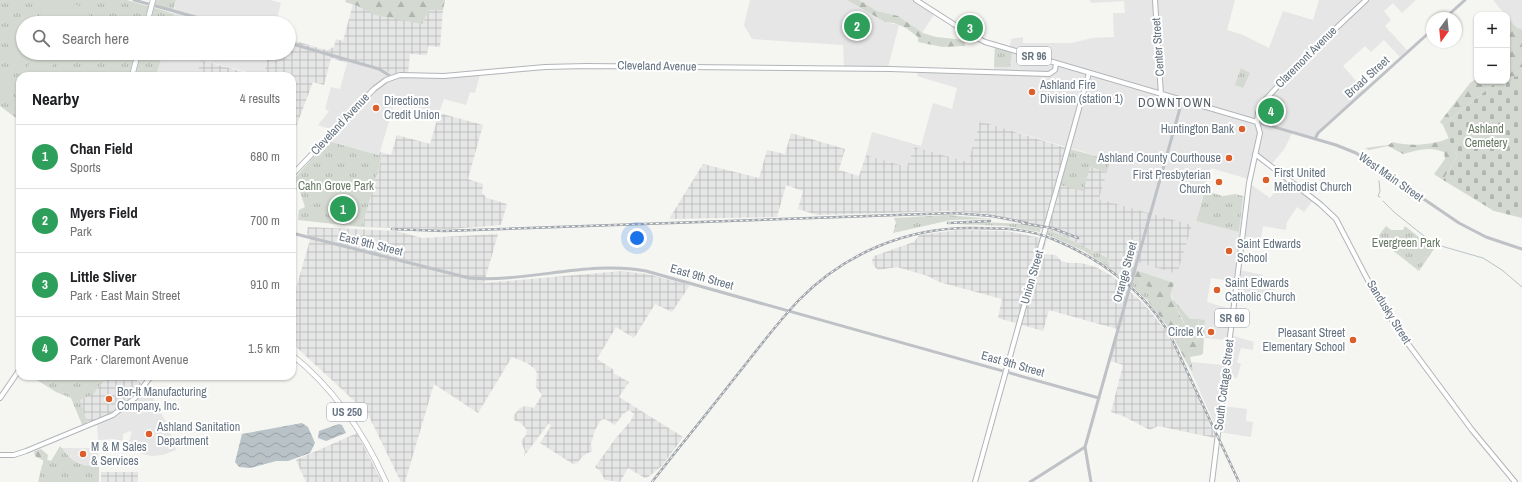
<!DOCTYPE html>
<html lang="en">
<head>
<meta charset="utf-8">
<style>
  :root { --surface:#fff; --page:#f2f2f2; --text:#202124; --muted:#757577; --line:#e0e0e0; --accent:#db5e2b }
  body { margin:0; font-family:"Archivo Narrow",sans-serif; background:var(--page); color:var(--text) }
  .controls { position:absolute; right:12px; top:12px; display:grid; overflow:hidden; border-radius:8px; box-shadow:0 1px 3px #0004 }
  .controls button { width:36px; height:36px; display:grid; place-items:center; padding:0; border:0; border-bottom:1px solid var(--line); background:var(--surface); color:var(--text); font:20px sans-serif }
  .compass { position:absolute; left:1426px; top:12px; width:36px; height:36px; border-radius:50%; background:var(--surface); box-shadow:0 1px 3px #0004; rotate:195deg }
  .you { position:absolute; left:637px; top:238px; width:14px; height:14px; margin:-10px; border:3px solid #fff; border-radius:50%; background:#1a73e8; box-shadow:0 0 0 6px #1a73e833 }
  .badge { display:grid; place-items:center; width:26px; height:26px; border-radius:50%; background:var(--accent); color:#fff; font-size:13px; font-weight:700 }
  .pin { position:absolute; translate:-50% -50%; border:2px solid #fff; box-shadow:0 1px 4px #0006 }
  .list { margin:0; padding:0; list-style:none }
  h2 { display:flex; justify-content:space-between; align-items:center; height:52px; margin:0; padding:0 16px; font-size:17px }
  h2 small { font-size:13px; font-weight:400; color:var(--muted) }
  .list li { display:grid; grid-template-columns:26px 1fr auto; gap:12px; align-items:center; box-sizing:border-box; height:64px; padding:0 16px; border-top:1px solid var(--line) }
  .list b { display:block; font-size:15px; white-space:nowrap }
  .list p { margin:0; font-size:13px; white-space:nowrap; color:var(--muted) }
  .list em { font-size:13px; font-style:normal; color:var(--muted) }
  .icon { flex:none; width:22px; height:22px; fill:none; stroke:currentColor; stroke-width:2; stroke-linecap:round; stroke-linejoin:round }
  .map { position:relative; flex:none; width:1522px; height:482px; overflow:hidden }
  .search { position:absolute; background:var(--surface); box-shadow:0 1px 3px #0004; left:16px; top:16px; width:280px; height:44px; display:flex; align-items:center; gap:10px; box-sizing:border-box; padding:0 14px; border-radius:22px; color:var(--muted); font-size:15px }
  .panel { position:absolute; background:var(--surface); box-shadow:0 1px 3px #0004; left:16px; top:72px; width:280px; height:308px; border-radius:12px }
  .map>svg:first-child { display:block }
  .built { fill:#e5e6e5 }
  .industrial { fill:url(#industrial-grid) }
  .grass { fill:url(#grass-tufts) }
  .forest { fill:url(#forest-firs) }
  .cemetery { fill:url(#cemetery-stones) }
  .pitch { fill:#d4dad1 }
  .water { fill:url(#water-waves) }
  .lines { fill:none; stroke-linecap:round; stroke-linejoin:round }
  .stream { stroke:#b8c2c7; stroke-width:1 }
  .major-casing { stroke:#b1b5b9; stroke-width:6 }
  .highway-casing { stroke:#b3b6b9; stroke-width:6 }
  .minor { stroke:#bec1c5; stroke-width:3 }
  .major { stroke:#fff; stroke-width:4 }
  .highway { stroke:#fff; stroke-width:4.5 }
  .rail-casing { stroke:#a1a6ac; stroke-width:2.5 }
  .rail { stroke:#fff; stroke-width:1; stroke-dasharray:3; stroke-linecap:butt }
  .poi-dot { fill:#db5e2b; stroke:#fff; stroke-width:1.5 }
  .labels { text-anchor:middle; stroke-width:4; stroke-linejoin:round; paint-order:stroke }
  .shield { fill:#fff; stroke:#939da7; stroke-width:1 }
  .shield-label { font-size:11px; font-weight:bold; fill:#657381 }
  .street-label { font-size:12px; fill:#657381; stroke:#fff }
  .poi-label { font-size:12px; fill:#657381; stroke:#fff; text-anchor:start }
  .park-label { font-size:12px; fill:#677964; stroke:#fff }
  .neighbourhood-label { font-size:13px; letter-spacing:1px; fill:#535d67; stroke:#fff }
</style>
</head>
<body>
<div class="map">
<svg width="1522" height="482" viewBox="0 0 1522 482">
  <defs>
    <pattern id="industrial-grid" width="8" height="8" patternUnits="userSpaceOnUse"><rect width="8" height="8" fill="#e5e6e5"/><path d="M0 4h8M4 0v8" fill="none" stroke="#bdbfbf"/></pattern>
    <pattern id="grass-tufts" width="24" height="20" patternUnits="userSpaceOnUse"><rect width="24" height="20" fill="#d4dad1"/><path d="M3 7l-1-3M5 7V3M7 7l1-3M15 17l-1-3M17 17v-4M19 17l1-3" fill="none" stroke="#b0b5af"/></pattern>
    <pattern id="forest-firs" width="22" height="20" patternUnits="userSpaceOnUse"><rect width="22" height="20" fill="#d4dad1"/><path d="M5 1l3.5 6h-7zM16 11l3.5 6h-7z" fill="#b0b5af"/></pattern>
    <pattern id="cemetery-stones" width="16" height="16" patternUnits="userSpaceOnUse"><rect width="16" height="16" fill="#d4dad1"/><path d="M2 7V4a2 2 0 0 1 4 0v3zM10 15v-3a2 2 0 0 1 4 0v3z" fill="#b0b5af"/></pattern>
    <pattern id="water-waves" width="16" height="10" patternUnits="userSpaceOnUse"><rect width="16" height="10" fill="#b8c2c7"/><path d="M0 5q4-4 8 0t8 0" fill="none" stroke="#99a2a7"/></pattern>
  </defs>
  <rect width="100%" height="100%" fill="#f5f5f1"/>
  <path class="built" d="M176,0H271L281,3L276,23H172Z
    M750,0H847L885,22L899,25L888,67L844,66L843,45L752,39L744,25Z
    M859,0H922V5L935,13L922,33L898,16L877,11Z
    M1090,0H1235L1227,30L1243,35L1269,48L1283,11L1313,20L1319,0H1416L1402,13L1393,3L1384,11L1391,20L1385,26L1407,50L1400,57L1384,40L1371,52L1365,46L1343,66L1365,91L1313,139L1292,133L1285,148L1271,165L1255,152L1248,179L1211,168L1196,221L1239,232L1243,196L1248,197L1249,183L1270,198L1287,177L1314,199L1304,212L1297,207L1287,222L1286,230L1263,226L1261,238L1243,237L1239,270L1263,275V280L1277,281L1272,302L1236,294L1237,282L1211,278L1207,302L1234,310L1230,335L1254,342L1253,350L1241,348L1237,362L1241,364L1237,378L1225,376L1222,406L1247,409L1246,421L1253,422L1251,437L1218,432L1191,371L1193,370L1191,362L1224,365L1227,340L1204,338L1205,320L1190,319L1170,295L1135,270L1138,262L1192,225L1099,199L1110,160L980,121L968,162L914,147L907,167L866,155L872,132L921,146L933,103L952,109L957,88L917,76L919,68L994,70L995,42L1010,46L1011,39L1023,37V43H1072L1092,38L1114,37L1113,13H1125L1124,1L1091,3Z
    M1493,0H1522V29H1517Z
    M163,53H269L263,76L202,60L197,76H156Z
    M348,60L404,73L433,75L481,71L475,93L470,92L466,105L444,99L439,113L395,101L379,155L328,141L324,139L333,130L318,125L329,111L325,109L331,87L340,89Z
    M144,385L147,387L168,426L176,450L163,455L151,456L124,449L128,444L132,433L130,431L123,434V439L121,441L114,439L98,440L97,422Z
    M61,448H98L99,467H85L78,464Z"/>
  <path class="industrial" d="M353,4L422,24L429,10H443L440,47L428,46L427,55L410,54L408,74H397L348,60L347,63L331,58L324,85L313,82L296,127L292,125V76H263L269,53H289V39L319,48L327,50L334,47L336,39L343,41Z
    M201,60L258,76H197Z
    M439,113L483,125L468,179L483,184L482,193L487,198L507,204L501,225L450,229L362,227L382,156L379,155L380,152L391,155L397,135L430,144Z
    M980,121L1070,149L1060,184L1090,167L1107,172L1099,199L1192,225L1177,274L1138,262L1132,286L1106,266L1110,259L1056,233L992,214L951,211L817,215L798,209L803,191L786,185L777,217L669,219L703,164L759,178L767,150L785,154L791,133L845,149L839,170L859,176L866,155L907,167L914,147L968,162Z
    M308,227L396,231L422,238L498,234L484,283L622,271L647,274L690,285L672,312L655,304L634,338L616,327L597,359L614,370L613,373L629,382L619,397L683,437L662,466L648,477L645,478L628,468L620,482L605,480L600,471L595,467L615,439L630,422L634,414L629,410L623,414L615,425L605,419L601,420L595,430L591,444L592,451L584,455L577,463L573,464L540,443L551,426L549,423L524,456L525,452L521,441L526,435L527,430L521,423L514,420L513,416L520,408L526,406L534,408L542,395L536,387L537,373L535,369L527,363L512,357L478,413L434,384L405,482H401L365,408L363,409L292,343V309L294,295L310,240L307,233Z
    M959,230L1006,231L1047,239L1042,254L1056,255L1061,261L1068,263H1081L1096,267L1112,276L1145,305L1165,330L1176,349L1216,433L1215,438L1158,426L1150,430L1123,416L1111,412L1123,365L1108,360L1117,329L1049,310L1043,331L998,318L1002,299L939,282L928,276L897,267L878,270L874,266L872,261L874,256L914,242L919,235Z
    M109,376H130L144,385L137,394L118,412L88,425L79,400L94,394L97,388Z
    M357,433L382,482H306L296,460Z
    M101,472H138V482H101Z"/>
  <path class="grass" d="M0,0H127L150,7L146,23H23V53H137L131,76H20V121L0,106Z
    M154,0H176L173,11L152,5Z
    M152,7L174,14L172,23H147Z
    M995,47L1012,52L1010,67H994Z
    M139,53H163L156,76H132Z
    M1241,68L1250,73L1243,88L1235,85Z
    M1274,93L1285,101L1272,126L1261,123C1262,110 1266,103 1274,93Z
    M328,141L382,156L362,227L298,220L299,210L305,207L299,189L292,191V181Z
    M1070,149L1110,160L1107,172L1090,167L1083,191L1060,185Z
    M1205,191L1223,196L1235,194L1243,196L1239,232L1196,221Z
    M947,215L994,219L951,220L893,233L896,223L894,218Z
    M982,222L1026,224L1041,228L1040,232L1006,226L956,224Z
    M1386,226L1391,230H1403L1405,226L1434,249L1419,271L1377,238Z
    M1048,230L1056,233L1110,259L1106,266L1084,251L1046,234Z
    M1134,276L1152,289L1147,300L1132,286Z
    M1173,299L1190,319H1198L1200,334L1198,341L1193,342L1191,341L1182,318L1173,302Z
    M40,376H109L97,388L94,394L80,400L88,425L83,427L71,398L56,392L37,380Z
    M60,446C73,462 78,466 99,467V482H38L42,465L48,460L51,461Z"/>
  <path class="forest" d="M346,0H445L443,10H429L422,24L375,15L358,6L345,2Z
    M847,0H859L877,11L898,16L923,33L936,37L965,40V46L942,47L918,42V37L906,28L894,23L885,22Z
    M1507,17L1517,28L1522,29V76L1507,77Z
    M1477,78V81H1498L1443,125L1440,122L1470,83Z
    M1449,138L1457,157L1443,180L1434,174L1445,159L1444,152C1430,146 1418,150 1403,154L1388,146L1369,150L1365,148L1388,145L1393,142C1409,147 1434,145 1449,138Z
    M1135,270L1174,283L1170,295L1193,342L1198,341L1200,334L1198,319L1205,320L1203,353L1201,355L1190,357L1193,370L1191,371L1168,327L1147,300L1151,289L1134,276Z
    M41,449L48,455L47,462L43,465V460L36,457L34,453L35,451Z"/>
  <path class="cemetery" d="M1522,76V218L1494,211L1443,180L1457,157L1443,125L1498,81H1507V77Z"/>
  <path class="pitch" d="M44,0H60L91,9L87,23H38Z
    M12,31L23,34V53H25L22,63L5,58Z
    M32,54L54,60L51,74L28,67Z
    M0,71L12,75L5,98L0,96Z
    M325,191H359L362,194L354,225C331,222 329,212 325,191Z"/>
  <path class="water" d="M302,423L308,427L315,443L310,453L288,461H276L250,468L239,467L235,462L242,434Z
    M339,424L342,425L346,433L326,441L318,438L319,431Z"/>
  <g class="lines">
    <path class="stream" d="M1379,181L1380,191L1378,196L1380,197
      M1383,201L1394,212L1434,244L1483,258L1502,270L1522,287"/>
    <g class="major-casing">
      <path id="major" d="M916,0L966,32L985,42L1257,122
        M1155,0L1161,95
        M1255,154L1320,204L1336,219L1373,290L1400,333L1472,430L1515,482
        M292,175L374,89L386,80L400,75L444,76L545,67L586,66L890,69L1049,74L1055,70L1056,63
        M0,398L20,369
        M0,455H14L26,451L113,415L135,398L151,376
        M975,482L1089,73
        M1212,482L1249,183L1260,133L1257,122L1258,113L1265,100L1300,62L1366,0"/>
    </g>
    <g class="highway-casing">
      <path id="highway" d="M147,23L153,0
        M132,76L138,53
        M292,355C335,389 364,433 386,482"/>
    </g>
    <path class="minor" d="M134,0L217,23
      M1445,18L1465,0
      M289,43L379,69L392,77
      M1257,122L1336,145L1356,153L1459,223L1486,237L1522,249
      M1315,139L1318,133L1432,30
      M292,233L469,278C526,283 589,260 646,271L1099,398
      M1030,482L1085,447
      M1091,482L1085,447L1182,101"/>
    <use href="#major" class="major"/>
    <use href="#highway" class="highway"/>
    <g class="rail-casing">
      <path id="rail" d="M948,223L990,221
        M1022,223L1052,228L1078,238
        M392,229L444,231L954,213L992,216L1027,223
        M652,482C680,446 709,411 737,375C757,350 777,323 799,300C845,253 908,227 973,228C1001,228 1029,228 1055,240C1101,259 1147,293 1171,337L1239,482"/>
    </g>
    <use href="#rail" class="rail"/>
  </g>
  <g class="poi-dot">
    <circle cx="1032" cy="92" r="4"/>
    <circle cx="376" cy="108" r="4"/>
    <circle cx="1242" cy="129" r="4"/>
    <circle cx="1229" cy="158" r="4"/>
    <circle cx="1266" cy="180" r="4"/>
    <circle cx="1219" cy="182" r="4"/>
    <circle cx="1229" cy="251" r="4"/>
    <circle cx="1217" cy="290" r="4"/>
    <circle cx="1211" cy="332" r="4"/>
    <circle cx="1353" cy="340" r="4"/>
    <circle cx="109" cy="399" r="4"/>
    <circle cx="149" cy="434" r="4"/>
    <circle cx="83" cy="454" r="4"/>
  </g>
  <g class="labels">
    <g class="shield">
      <rect x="1017" y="47" width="34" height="18" rx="3"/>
      <rect x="1215" y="309" width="34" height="18" rx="3"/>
      <rect x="327" y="403" width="40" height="18" rx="3"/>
    </g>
    <g class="shield-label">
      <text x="1034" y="60">SR 96</text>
      <text x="1232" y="322">SR 60</text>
      <text x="347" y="416">US 250</text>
    </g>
    <g class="street-label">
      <text transform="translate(1158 47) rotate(-94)" y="4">Center Street</text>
      <text transform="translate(1306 57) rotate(-45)" y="4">Claremont Avenue</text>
      <text transform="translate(657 66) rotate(1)" y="4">Cleveland Avenue</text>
      <text transform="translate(1367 77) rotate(-42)" y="4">Broad Street</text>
      <text transform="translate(340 124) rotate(-47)" y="4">Cleveland Avenue</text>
      <text transform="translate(1391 177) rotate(35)" y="4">West Main Street</text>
      <text transform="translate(371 244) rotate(14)" y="4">East 9th Street</text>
      <text transform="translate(1125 272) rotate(-75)" y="4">Orange Street</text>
      <text transform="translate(702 277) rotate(16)" y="4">East 9th Street</text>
      <text transform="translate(1032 277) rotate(-74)" y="4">Union Street</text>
      <text transform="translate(1389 312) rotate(58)" y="4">Sandusky Street</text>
      <text transform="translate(1013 364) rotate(16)" y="4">East 9th Street</text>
      <text transform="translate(1224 385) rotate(-83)" y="4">South Cottage Street</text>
    </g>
    <g class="poi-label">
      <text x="1040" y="89">Ashland Fire<tspan x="1040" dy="14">Division (station 1)</tspan></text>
      <text x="384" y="105">Directions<tspan x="384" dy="14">Credit Union</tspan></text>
      <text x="1234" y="133" text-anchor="end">Huntington Bank</text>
      <text x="1221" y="162" text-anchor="end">Ashland County Courthouse</text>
      <text x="1274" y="177">First United<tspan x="1274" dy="14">Methodist Church</tspan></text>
      <text x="1211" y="179" text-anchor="end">First Presbyterian<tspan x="1211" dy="14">Church</tspan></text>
      <text x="1237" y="248">Saint Edwards<tspan x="1237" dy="14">School</tspan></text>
      <text x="1225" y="287">Saint Edwards<tspan x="1225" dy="14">Catholic Church</tspan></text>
      <text x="1203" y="336" text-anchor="end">Circle K</text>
      <text x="1345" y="337" text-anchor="end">Pleasant Street<tspan x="1345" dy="14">Elementary School</tspan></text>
      <text x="117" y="396">Bor-It Manufacturing<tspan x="117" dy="14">Company, Inc.</tspan></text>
      <text x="157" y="431">Ashland Sanitation<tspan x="157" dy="14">Department</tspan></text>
      <text x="91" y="451">M &amp; M Sales<tspan x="91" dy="14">&amp; Services</tspan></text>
    </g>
    <g class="park-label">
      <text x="1486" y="133">Ashland<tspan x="1486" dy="14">Cemetery</tspan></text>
      <text x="336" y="190">Cahn Grove Park</text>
      <text x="1406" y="247">Evergreen Park</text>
    </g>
    <g class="neighbourhood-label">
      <text x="1175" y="107">DOWNTOWN</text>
    </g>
  </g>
</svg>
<div class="controls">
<button>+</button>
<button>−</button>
</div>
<svg class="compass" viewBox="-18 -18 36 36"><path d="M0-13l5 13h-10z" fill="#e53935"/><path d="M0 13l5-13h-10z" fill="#757577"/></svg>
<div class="you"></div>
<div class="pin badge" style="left:343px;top:209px;background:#2e9e5b">1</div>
<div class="pin badge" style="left:857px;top:26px;background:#2e9e5b">2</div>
<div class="pin badge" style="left:970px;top:28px;background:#2e9e5b">3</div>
<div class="pin badge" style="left:1271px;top:111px;background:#2e9e5b">4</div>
<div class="search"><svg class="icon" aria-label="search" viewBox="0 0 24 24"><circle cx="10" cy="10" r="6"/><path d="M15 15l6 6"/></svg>Search here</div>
<section class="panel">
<h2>Nearby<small>4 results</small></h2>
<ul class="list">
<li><span class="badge" style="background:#2e9e5b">1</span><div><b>Chan Field</b><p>Sports</p></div><em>680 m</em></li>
<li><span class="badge" style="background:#2e9e5b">2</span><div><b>Myers Field</b><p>Park</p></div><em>700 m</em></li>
<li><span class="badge" style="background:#2e9e5b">3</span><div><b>Little Sliver</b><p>Park · East Main Street</p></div><em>910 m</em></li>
<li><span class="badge" style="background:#2e9e5b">4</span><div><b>Corner Park</b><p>Park · Claremont Avenue</p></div><em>1.5 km</em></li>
</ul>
</section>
</div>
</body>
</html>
